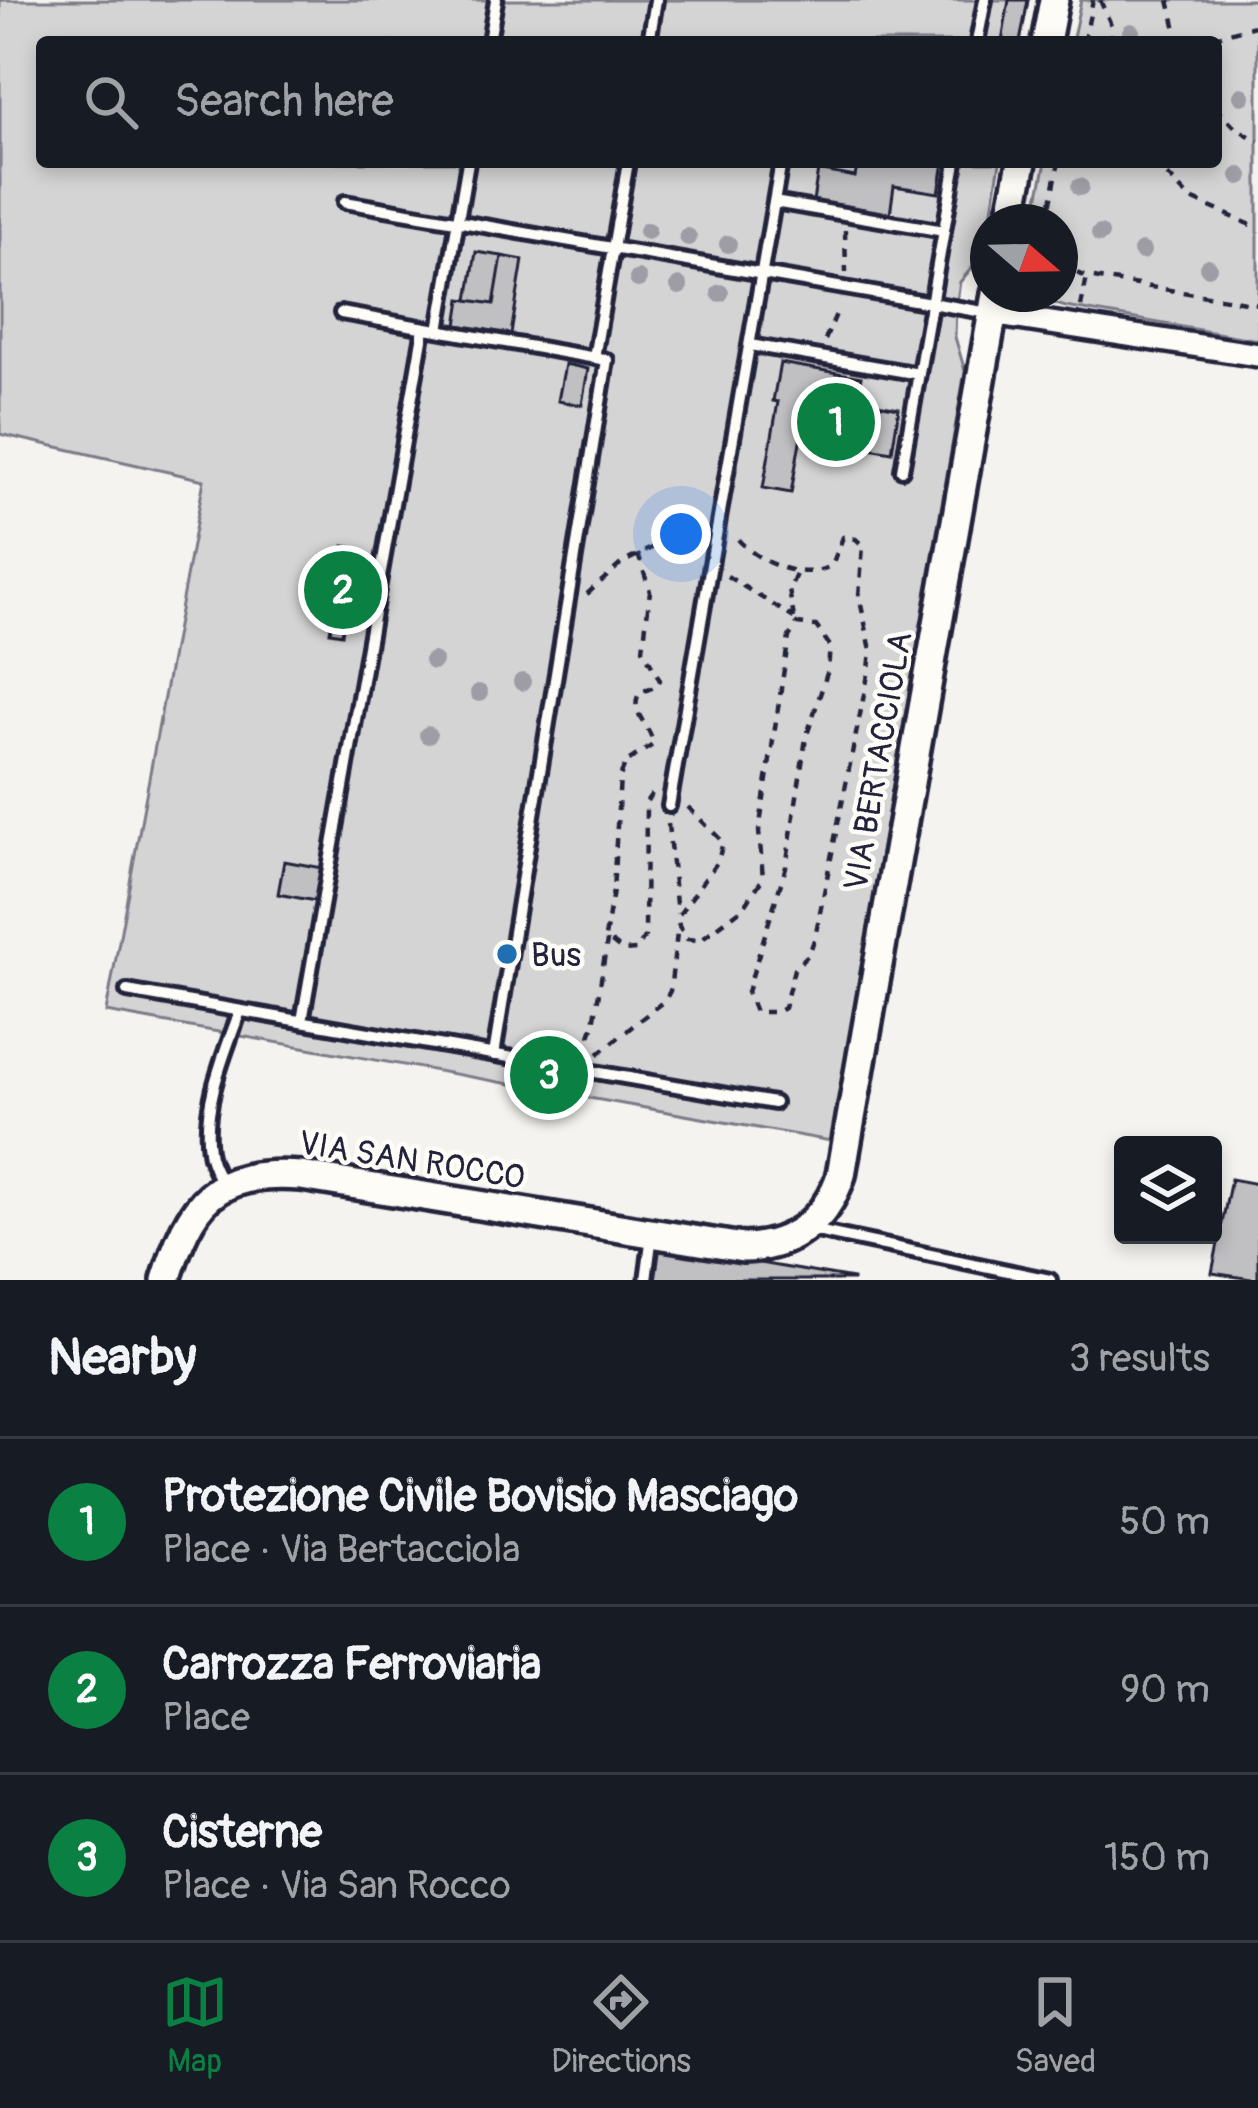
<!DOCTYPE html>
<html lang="en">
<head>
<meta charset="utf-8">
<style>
  :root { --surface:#171b24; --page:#242831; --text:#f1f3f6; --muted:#9ea1a6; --line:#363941; --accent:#0b8043 }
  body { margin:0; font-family:Pangolin,sans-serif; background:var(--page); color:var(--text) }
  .controls { position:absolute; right:36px; bottom:36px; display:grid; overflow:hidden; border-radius:12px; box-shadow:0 6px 18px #0003 }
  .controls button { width:108px; height:108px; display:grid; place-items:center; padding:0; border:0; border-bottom:3px solid var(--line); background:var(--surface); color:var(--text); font:60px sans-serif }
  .compass { position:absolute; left:970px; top:204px; width:108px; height:108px; border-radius:50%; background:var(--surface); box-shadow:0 6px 18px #0003; rotate:110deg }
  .you { position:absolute; left:681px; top:534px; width:42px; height:42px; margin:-30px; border:9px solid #fff; border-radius:50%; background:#1a73e8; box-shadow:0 0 0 18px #1a73e833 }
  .badge { display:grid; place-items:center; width:78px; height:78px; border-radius:50%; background:var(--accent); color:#fff; font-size:39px; font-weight:700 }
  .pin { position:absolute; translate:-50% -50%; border:6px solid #fff; box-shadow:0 3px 12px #0006 }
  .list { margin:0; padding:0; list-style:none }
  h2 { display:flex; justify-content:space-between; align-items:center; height:156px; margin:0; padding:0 48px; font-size:51px }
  h2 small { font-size:39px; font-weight:400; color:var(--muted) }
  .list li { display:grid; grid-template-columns:78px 1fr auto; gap:36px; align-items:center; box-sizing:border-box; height:168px; padding:0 48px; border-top:3px solid var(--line) }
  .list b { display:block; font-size:45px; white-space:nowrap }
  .list p { margin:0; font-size:39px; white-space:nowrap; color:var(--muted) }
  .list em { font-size:39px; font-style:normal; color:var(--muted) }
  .icon { flex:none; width:66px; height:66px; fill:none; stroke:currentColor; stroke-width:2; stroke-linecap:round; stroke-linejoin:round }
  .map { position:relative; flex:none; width:1258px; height:1280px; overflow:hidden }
  .search { position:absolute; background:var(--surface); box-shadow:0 6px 18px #0003; left:36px; right:36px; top:36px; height:132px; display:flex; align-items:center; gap:30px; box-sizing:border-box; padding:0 42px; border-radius:12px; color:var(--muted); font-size:45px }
  .sheet { height:660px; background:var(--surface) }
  nav { display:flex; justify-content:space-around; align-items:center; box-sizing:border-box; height:168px; border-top:3px solid var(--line); background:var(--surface); font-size:33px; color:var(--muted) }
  nav a { display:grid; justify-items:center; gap:6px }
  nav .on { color:var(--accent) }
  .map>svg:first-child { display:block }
  .green { fill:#d5d4d5; stroke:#7c7b88; stroke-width:3 }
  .building { fill:#c0bfc2; stroke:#22223b; stroke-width:3 }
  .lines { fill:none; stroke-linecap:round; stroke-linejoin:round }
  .service-casing { stroke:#22223b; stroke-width:20 }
  .minor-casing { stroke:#22223b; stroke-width:30 }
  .tertiary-casing { stroke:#22223b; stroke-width:36 }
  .path { stroke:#22223b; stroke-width:4.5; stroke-dasharray:9 9; stroke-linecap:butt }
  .service { stroke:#fdfcf7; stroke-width:10 }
  .minor { stroke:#fdfcf7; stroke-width:21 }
  .tertiary { stroke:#fdfcf7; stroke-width:27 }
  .tree { fill:#9e9da5 }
  .poi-dot { fill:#1f6fb2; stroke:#fdfcf7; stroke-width:4.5 }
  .labels { text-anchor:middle; stroke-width:9; stroke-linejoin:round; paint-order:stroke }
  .street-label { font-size:33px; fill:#22223b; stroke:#fdfcf7 }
  .poi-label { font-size:33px; fill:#22223b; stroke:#fdfcf7; text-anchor:start }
</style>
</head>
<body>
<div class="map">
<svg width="1258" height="1280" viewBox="0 0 1258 1280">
  <rect width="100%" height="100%" fill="#f4f3ef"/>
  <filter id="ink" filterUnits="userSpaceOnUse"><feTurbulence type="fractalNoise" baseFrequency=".00833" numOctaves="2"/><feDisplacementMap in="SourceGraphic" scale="24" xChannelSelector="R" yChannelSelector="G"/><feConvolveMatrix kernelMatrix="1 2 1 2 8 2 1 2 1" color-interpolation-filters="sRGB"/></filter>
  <g filter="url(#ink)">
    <path class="green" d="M0,0H1028L1020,42H42V162H1000L985,252L960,282L956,306L955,337L965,371L831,1141L106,1012L204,480L0,434Z
      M1081,0H1258V340L1066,307L1049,302L1039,294H1060V222H1033L1046,162H1216V42H1072Z"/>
    <path class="building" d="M1009,0H1028L1020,42H1002Z
      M858,162H944L939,193L894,186L890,214L813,201L818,170L855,177Z
      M476,252L502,256L494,304L468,300Z
      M502,256L523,260L511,334L457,325L461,299L494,304Z
      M780,363L861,377L856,400L899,408L892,452L801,436L791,493L763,488L778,402L773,401Z
      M565,364L588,369L582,405L558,401Z
      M344,546L356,548L342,634L330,632Z
      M284,861L322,868L315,901L278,894Z
      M531,1068L569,1076L568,1082L529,1074Z
      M1231,1179L1258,1184V1280L1212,1273Z
      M660,1246L853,1279V1280H655Z"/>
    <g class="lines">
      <g class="service-casing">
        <path id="service" d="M489,42L496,0
          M649,42L656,0
          M977,42L985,0
          M345,202L989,313
          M774,202L944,231
          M341,313L607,360L494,1055
          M439,330L468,162
          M750,345L919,374
          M594,358L628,162
          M902,470L956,162
          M669,806L781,162
          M127,991L774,1103
          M302,1021L424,328
          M223,1186C218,1175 210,1163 209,1151C202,1105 225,1053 240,1011
          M812,1230L1050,1280
          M646,1280L652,1235"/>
      </g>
      <g class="minor-casing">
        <path id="minor" d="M992,314L1258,355"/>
      </g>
      <g class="tertiary-casing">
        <path id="tertiary" d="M1046,42L1054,0
          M1010,222L1022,162
          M166,1280C191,1201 213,1170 301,1176L743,1248C791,1247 826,1221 841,1175L996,294"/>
      </g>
      <path class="path" d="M1100,0L1112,27L1111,42
        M1169,0L1179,42
        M1084,42L1093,0
        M1196,42L1258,25
        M1216,107L1236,128L1258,141
        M1155,162L1189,198L1258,228
        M1047,222L1059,162
        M845,230L846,273
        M1060,266L1087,277L1258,304
        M1081,307L1087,277
        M825,340L839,307
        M638,554L650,591L643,649L660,680L657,686L639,693C629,715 652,725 653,745L626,762L620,777L613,891L605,937L623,951L637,950L645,936L646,802L656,788
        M727,576L794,618
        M587,594L622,563L679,534L701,516
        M794,618L789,590L797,572
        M688,807L723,842L718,861L678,916L679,926L687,939L700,940L744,907L763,878L759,831L789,637L797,624L816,626L830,646L828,670L806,738L786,867L747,992L755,1012H777L784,1008L794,969L809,954L815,937L869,670L871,650L859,596L863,546L856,539L843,537L832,565C803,583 756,562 736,537
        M668,824L677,914
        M584,1053L594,1024L607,941
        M598,1054L665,1000L670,991L678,925"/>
      <use href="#service" class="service"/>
      <use href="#minor" class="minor"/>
      <use href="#tertiary" class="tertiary"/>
    </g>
    <g class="tree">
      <circle cx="1131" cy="32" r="9"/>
      <circle cx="1242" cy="96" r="9"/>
      <circle cx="1240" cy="176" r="9"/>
      <circle cx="1080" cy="187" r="9"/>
      <circle cx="647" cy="231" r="9"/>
      <circle cx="1100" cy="234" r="9"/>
      <circle cx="688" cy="237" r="9"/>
      <circle cx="728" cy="244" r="9"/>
      <circle cx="1142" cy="251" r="9"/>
      <circle cx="1208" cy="267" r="9"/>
      <circle cx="638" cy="279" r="9"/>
      <circle cx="679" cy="286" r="9"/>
      <circle cx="720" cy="293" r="9"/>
      <circle cx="433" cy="661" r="9"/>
      <circle cx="522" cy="682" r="9"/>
      <circle cx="479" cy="693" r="9"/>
      <circle cx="428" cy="735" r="9"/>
    </g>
  </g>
  <circle class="poi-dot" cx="507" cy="954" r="12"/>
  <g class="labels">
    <g class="street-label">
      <text transform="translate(877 761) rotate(-80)" y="12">VIA BERTACCIOLA</text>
      <text transform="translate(412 1159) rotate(9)" y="12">VIA SAN ROCCO</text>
    </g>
    <g class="poi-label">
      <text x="531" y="966">Bus</text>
    </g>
  </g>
</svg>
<div class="controls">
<button><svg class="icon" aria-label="layers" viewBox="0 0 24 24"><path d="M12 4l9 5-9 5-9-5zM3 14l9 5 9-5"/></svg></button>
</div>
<svg class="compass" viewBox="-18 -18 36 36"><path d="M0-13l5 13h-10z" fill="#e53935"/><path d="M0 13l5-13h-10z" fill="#9ea1a6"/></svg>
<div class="you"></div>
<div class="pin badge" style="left:836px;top:422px">1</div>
<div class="pin badge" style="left:343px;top:590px">2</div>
<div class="pin badge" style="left:549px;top:1075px">3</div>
<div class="search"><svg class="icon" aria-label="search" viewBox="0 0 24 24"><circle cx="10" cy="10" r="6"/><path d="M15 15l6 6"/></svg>Search here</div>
</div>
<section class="sheet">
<h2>Nearby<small>3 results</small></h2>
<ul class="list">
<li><span class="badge">1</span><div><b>Protezione Civile Bovisio Masciago</b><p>Place · Via Bertacciola</p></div><em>50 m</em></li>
<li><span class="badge">2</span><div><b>Carrozza Ferroviaria</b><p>Place</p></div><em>90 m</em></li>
<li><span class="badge">3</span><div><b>Cisterne</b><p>Place · Via San Rocco</p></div><em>150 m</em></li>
</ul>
</section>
<nav>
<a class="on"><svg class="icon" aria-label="map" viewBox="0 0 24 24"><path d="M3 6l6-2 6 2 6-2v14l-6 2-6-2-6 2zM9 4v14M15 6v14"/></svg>Map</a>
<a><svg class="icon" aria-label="directions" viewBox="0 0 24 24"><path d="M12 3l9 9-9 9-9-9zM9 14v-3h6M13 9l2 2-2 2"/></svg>Directions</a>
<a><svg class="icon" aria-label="saved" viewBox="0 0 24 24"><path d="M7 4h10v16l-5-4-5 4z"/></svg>Saved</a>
</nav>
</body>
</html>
